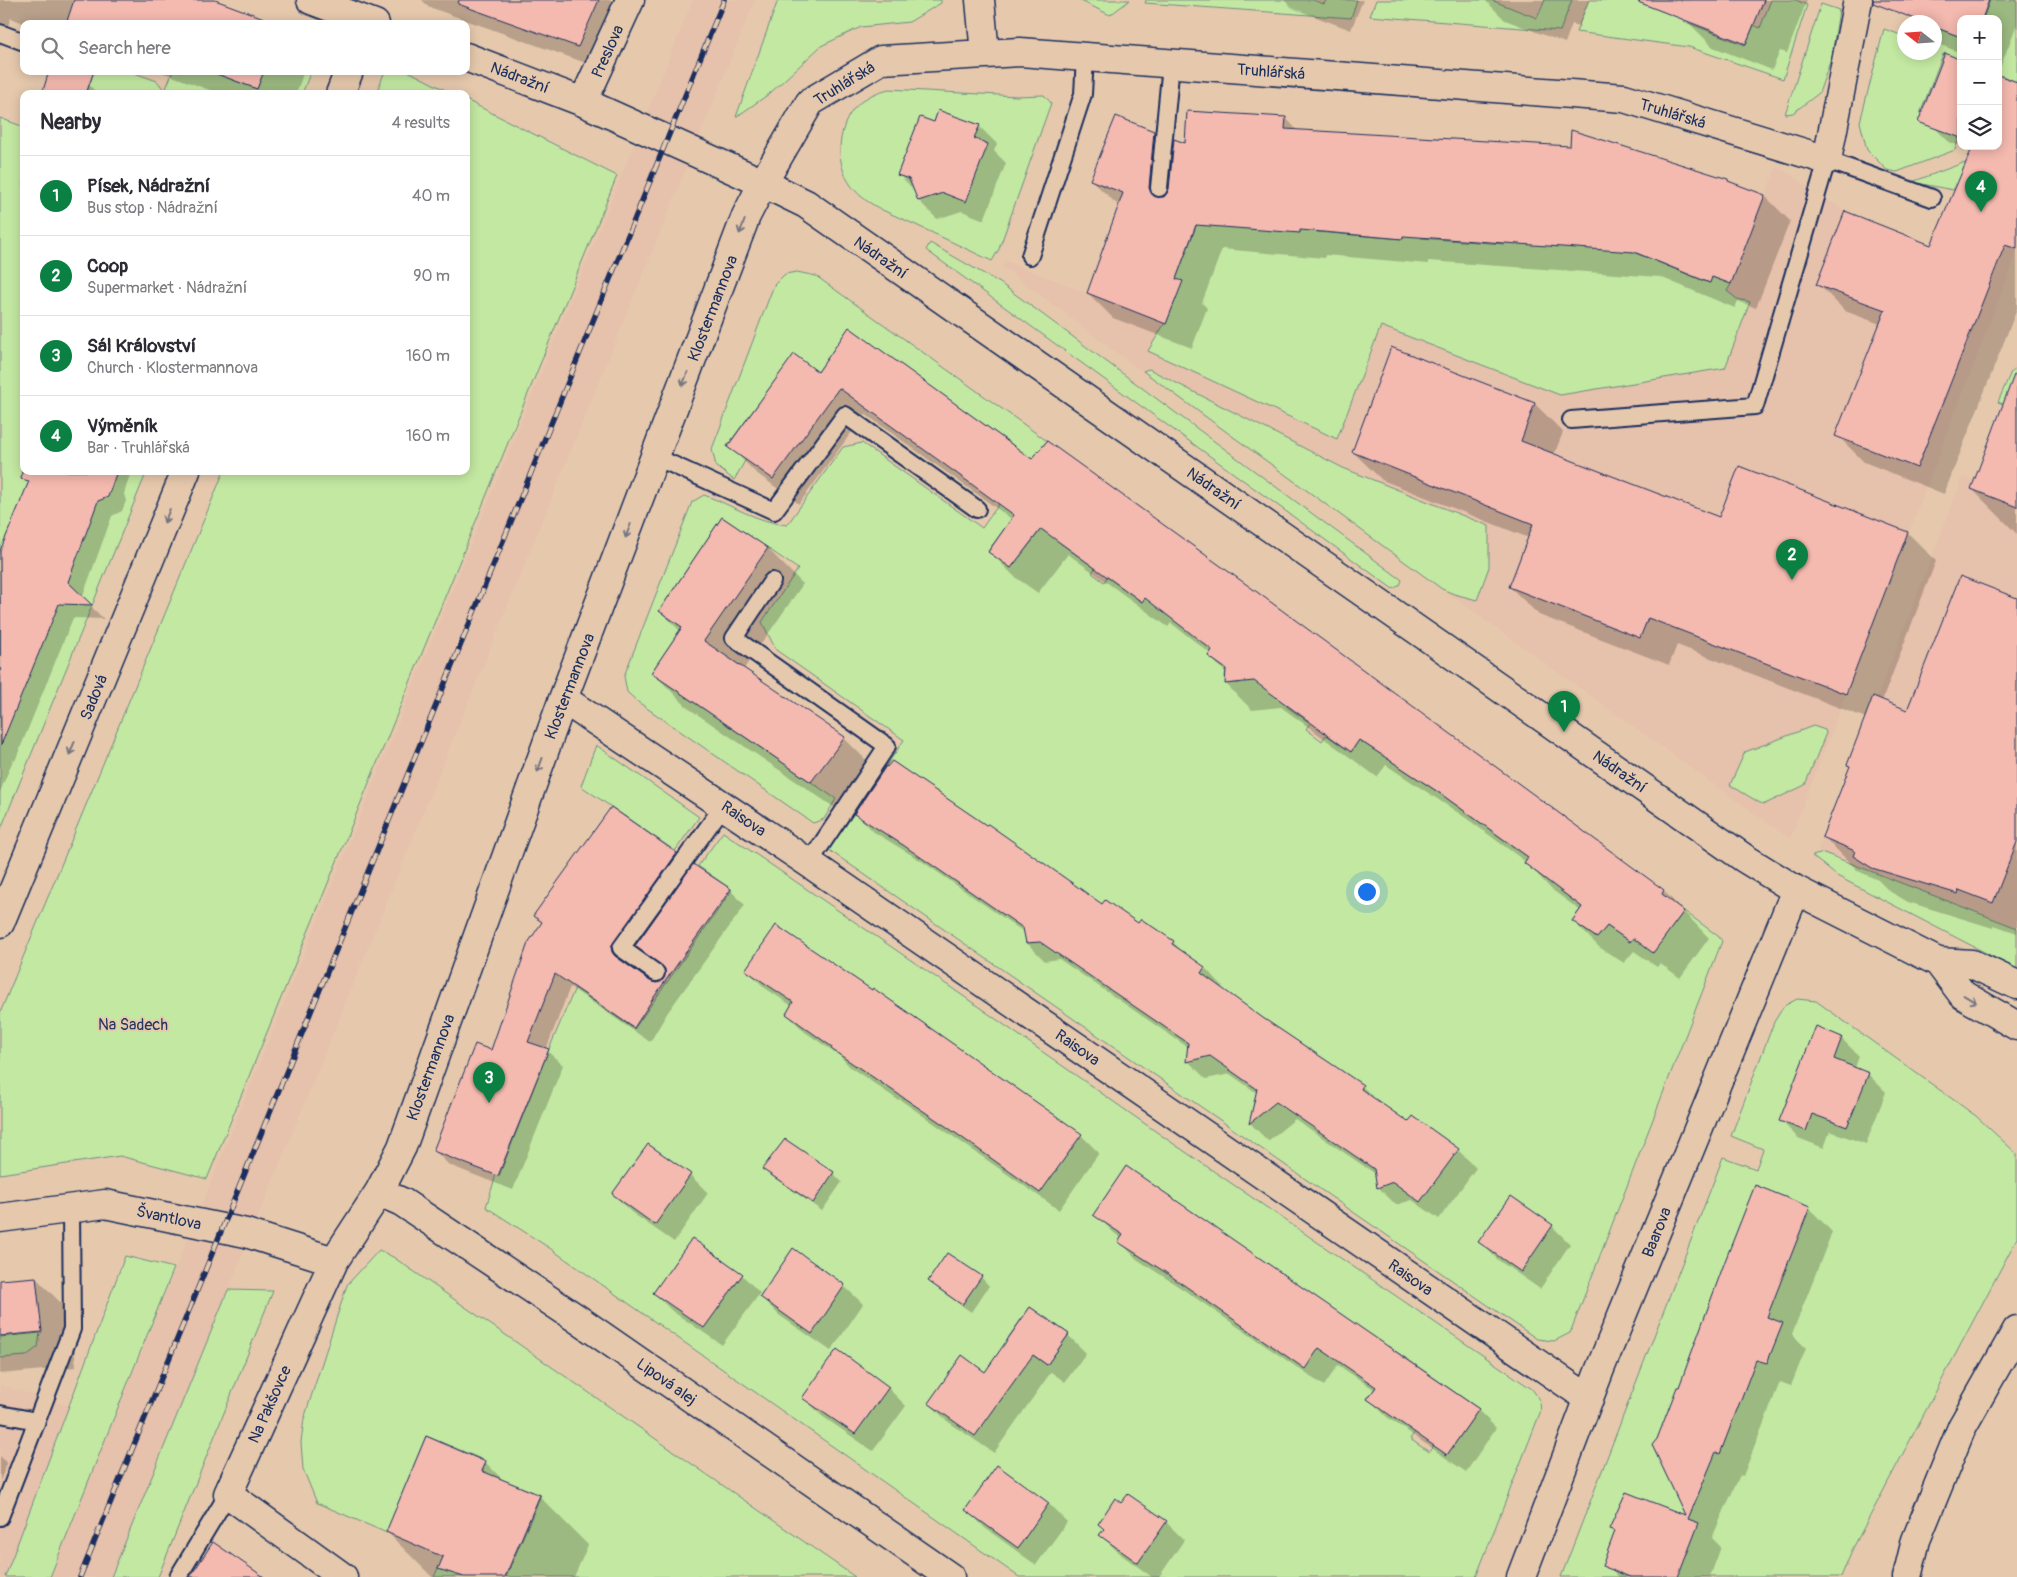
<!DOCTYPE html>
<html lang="en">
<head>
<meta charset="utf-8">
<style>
  :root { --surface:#fff; --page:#f7f7f7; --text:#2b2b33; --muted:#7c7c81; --line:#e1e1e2; --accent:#0b8043 }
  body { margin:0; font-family:Pangolin,sans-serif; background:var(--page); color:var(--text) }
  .controls { position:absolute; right:15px; top:15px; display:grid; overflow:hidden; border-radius:10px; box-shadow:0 2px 12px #0003 }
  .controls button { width:45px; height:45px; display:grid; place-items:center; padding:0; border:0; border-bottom:1px solid var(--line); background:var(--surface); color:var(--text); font:25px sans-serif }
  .compass { position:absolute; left:1897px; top:15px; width:45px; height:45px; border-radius:50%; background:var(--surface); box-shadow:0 2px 12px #0003; rotate:287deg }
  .you { position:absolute; left:1366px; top:891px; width:18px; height:18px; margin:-12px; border:4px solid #fff; border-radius:50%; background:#1a73e8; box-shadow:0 0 0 8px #1a73e833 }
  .badge { display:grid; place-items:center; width:32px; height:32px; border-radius:50%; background:var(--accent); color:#fff; font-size:16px; font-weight:700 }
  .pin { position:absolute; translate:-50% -41px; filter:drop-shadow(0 1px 2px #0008) }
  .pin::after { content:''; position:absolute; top:26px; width:18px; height:15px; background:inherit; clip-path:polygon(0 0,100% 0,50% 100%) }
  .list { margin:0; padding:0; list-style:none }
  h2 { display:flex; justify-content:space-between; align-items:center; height:65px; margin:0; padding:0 20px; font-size:21px }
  h2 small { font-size:16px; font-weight:400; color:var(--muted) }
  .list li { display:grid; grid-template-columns:32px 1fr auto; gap:15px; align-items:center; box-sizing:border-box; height:80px; padding:0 20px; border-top:1px solid var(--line) }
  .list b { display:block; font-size:19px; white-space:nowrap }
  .list p { margin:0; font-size:16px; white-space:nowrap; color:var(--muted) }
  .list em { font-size:16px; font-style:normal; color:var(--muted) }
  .icon { flex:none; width:28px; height:28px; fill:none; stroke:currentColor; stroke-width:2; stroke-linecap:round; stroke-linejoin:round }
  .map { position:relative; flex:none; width:2017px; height:1577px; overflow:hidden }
  .search { position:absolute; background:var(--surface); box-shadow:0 2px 12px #0003; left:20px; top:20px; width:450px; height:55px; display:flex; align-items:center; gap:12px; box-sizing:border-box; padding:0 18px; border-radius:10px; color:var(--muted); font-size:19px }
  .panel { position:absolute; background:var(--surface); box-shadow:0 2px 12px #0003; left:20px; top:90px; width:450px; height:385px; border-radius:10px }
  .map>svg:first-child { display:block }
  .built { fill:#e6c1ac }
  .green { fill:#c3e8a2; stroke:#6f8c80; fill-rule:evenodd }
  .shadow { fill:#0003; fill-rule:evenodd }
  .building { fill:#f4b9af; stroke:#1b2f5e }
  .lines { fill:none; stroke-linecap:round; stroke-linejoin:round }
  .service-casing { stroke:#1b2f5e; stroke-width:20 }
  .minor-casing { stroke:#1b2f5e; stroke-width:31 }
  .tertiary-casing { stroke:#1b2f5e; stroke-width:31 }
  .service { stroke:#e6c9ad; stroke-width:16 }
  .minor { stroke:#e6c9ad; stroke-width:28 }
  .tertiary { stroke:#e6c9ad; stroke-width:28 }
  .rail-casing { stroke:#1b2f5e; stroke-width:5.5 }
  .rail { stroke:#e6c9ad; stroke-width:4; stroke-dasharray:11; stroke-linecap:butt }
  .oneway { stroke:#767482 }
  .labels { text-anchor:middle; stroke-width:4; stroke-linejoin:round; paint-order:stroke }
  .street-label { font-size:16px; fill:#1b2f5e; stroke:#e6c9ad }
  .park-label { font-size:16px; fill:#233861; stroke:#e6c9ad }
</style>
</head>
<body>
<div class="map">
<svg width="2017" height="1577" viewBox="0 0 2017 1577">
  <rect width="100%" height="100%" fill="#e6c9ad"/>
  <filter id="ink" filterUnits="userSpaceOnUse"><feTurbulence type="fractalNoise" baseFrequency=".02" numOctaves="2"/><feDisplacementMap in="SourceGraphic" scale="10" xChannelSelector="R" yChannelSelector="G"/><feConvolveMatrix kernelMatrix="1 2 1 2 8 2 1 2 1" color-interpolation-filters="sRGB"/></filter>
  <g filter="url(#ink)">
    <path class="built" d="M693,0H755L111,1577H50Z
      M1777,166L1843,210L1954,254L1960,240L1936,231L1956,184H2017V253L1790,839L1443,590L1125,359L1003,267L1004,260L1165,324L1175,279L1180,263H1182L1196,221L1296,238L1361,234L1399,238L1398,244L1461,248L1463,240L1480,241V243L1500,244V250L1667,273L1671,266L1704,281L1702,287L1724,296Z
      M2017,358V927L1817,851L1963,477L1974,480L2003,404L1999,402Z
      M0,1385L69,1406L5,1577H0Z"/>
    <path class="green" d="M778,0H941V3L909,22L861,27L821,46L769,94L736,117Z
      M1079,0H1130L1110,15Z
      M1146,0H1313L1324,4L1326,0H1357L1351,18L1145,3Z
      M1376,0H1491L1537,18L1545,0H1572L1560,31L1370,16Z
      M1589,0H1691L1683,21L1745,45L1754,25L1760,28L1771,0H1796L1807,5L1783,79L1689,47L1576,32Z
      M1990,0H2017V82L2002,76L1998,77V19H1983Z
      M1821,4L1839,10L1832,56L1819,93L1793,113L1785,114Z
      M1935,27L1961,37V60L1943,54L1920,114L1961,130L1955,150L1897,172L1887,170L1867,150L1860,122L1884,29L1904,36V52H1934Z
      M94,71H129L157,81L165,91L173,71H209L257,89L264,71H311L302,94H86Z
      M385,71H408L453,94H376Z
      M889,89L1017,96L1044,95L1051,103L999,249L992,261C967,249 941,237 916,225C895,215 868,207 853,188C840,172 837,150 843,130C849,107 867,94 889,89Z
      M466,100L617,176L207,1179L120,1156L0,1174V1013L224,471H466Z
      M0,118L24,127V471H147L0,831Z
      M1963,163L1986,173L1978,193L1955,184L1953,190L1912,182Z
      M1198,221L1300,232V225L1318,232L1402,239L1404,231L1421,232V238L1505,244L1506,237L1628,250L1709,283L1712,277L1731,284L1727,291L1737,299L1750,302L1725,368L1560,395L1381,326L1337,439L1148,351L1165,323L1166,324L1182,282L1176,279Z
      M930,243L1000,283L1402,580L1400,585L1393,589L926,250Z
      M797,272L816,276L1047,441L1032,459L849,328L818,372L794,355L727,446L746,459L734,480L716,466L712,449L774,285L785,274Z
      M2017,368V410L1998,402L2011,372Z
      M1149,369L1343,468L1489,526V567L1477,600L1454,594L1442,589L1143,371Z
      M862,443L982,528L999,504L1022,505L988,551L1011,568L1046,523L1060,543L1095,568L1092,573L1104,582L1107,577L1142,602L1150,592L1219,642L1208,656L1226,669L1225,677L1233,683H1240L1248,673L1289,702L1286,706L1310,723L1306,729L1322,741L1326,735L1351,752L1359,740L1438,792L1528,857L1524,863L1582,907L1572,921L1597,938L1607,926L1630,942L1633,938L1653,952L1684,911L1718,936L1722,941L1570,1333L1554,1341L1537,1339L829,850L904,740L776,650L762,622L798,569L722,517L659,611L682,627L651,673L836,799L824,819L813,823L638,702L627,692L624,676L692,502L704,495C732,505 757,522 787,525L843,447Z
      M1813,726L1825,730L1826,733L1805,785L1765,804L1760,803L1730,785L1745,752Z
      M596,745L699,817L675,851L581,786Z
      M723,832L956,991L1168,1140L1532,1389C1538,1397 1542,1403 1540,1413L1476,1577H1019L551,1249L486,1207L496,1175L499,1176L549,1049L575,988L634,1029L732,890L698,866ZM1030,1307L1069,1334L1047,1365L1008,1338ZM1388,1346L1479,1409L1447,1455L1434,1445L1429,1452L1410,1439L1419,1426L1367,1399L1376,1387L1377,1361Z
      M1824,853L2017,928V969L1837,876L1812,856Z
      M1797,999L1816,1001L1976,1116L2017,1154V1238L1852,1550L1841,1577H1561L1720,1165L1723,1157L1756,1169L1763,1149L1731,1136L1774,1022L1784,1006Z
      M379,1250L393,1257L855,1577H506L541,1495L482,1472L486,1461L426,1436L387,1533L317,1503L303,1469L301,1442L304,1419L347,1285Z
      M125,1256L174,1268L50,1577H5Z
      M228,1290L273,1291L158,1577H111Z
      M40,1333L38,1347L26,1356L0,1358V1337Z
      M439,1566L463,1577H434Z"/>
    <path class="shadow" d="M0,0H211L277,24H26L11,18L0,47Z
      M422,0H631L600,68L429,7Z
      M1284,0H1363L1351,30L1292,8Z
      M1485,0H1589L1579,26L1572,24L1565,43L1505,20Z
      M1694,0H1807L1787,53L1780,51L1772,70L1713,47L1686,20Z
      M1918,0H2017V24L2000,68H1998V19H1961V53L1941,45L1934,39V22H1918L1914,18Z
      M1961,61V146L1949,142L1922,115Z
      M159,71H304L296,94H220Z
      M2017,84V309L1944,494L1864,462L1837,435L1880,324L1845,311L1818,284L1932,247L1972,150L1961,146H1998Z
      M89,85L98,94H43Z
      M1286,118L1298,131L1728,180L1732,184L1765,196L1790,221L1756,308L1738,301L1735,308L1660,277L1428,261V264L1325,255V258L1222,249L1202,303L1207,308L1192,348L1113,318L1088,293L1119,206L1091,180L1154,132L1174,152L1186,145Z
      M935,123L979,126L997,144L994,151L1006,163L984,220L962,211L937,219L919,201L916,192L898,174Z
      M1391,349L1535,404L1563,432L1554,455L1720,518L1740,468L1908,533L1936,561L1882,701L1908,711L2017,600V933L1994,925L1993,928L1908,902L1889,891L1878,880L1858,871L1823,836L1851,767L1848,764L1866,718L1677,645L1669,665L1539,615L1510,587L1529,538L1382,480L1353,452Z
      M818,374L1033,461L1596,841L1664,891L1709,938L1680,978L1660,963L1657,967L1634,951L1624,963L1599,947L1573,921L1581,911L1551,889L1526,862L1466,818L1386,765L1377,777L1281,707L1252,710L1226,684L1227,674L1209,656L1211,654L1171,623L1168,627L1068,554L1038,593L1015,577L989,551L1013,520L865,414L799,504L755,472L729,446Z
      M2017,411V534L1972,489Z
      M34,471H131L124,494L126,501L122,511L112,516L82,598L104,619L73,618L15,761L13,760L0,792V552Z
      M722,519L768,549L803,584L743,670L844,738L879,773L847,816L688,708L653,673L681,632L660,611Z
      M856,814L1102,906L1173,942L1187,956L1205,968L1223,986L1220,989L1362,1086L1380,1104L1408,1123L1458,1150L1476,1168L1439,1219L1412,1200L1396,1205L1378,1187L1377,1175L1295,1119L1268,1141L1251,1124L1257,1093L1230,1074L1206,1079L1188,1061L1189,1048L1059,959L1045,961L1027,943L1025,933L923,862L874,832Z
      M676,854L692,869L694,866L730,890L745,905L668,1012L650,1042L570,987L546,1050L563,1065L513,1190L449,1165L434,1150L492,1052L543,924L535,915ZM637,946L666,972V979L661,983L655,984L650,982L626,965L625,962Z
      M747,970L1081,1135L1099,1153L1059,1210L899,1099L898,1100L850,1067L840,1056L805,1032L787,1014L792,1006L765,988Z
      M1841,1038L1859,1056L1855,1068L1868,1074L1886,1092L1866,1144L1830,1131L1824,1148L1798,1138L1780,1120Z
      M1127,1168L1478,1410L1496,1428L1466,1472L1387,1417L1369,1399L1375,1390L1338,1365L1324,1386L1184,1290L1138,1260L1120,1242L1122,1239L1113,1232L1095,1214Z
      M764,1169L833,1173L842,1182L822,1211L773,1177Z
      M690,1175L708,1193L674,1242L631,1212L613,1194Z
      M1809,1208L1832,1232L1792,1334L1806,1348L1791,1386L1780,1382L1743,1476L1740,1475L1712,1538L1721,1547L1710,1577H1619L1605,1563L1615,1533L1611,1529L1688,1517L1658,1440L1679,1389Z
      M1552,1226L1570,1244L1540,1289L1498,1260L1480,1242Z
      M742,1275L760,1293L722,1345L672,1311L654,1293Z
      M981,1277L989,1286L971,1312L938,1289L929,1281Z
      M36,1278L71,1313L76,1367L0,1374V1281Z
      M844,1286L863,1304L831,1351L779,1315L761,1297Z
      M1068,1335L1086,1353L1065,1382L1051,1372L994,1453L947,1421L929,1403L985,1373Z
      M888,1388L906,1406L873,1451L822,1416L804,1398Z
      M427,1438L486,1463L505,1482L539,1496L588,1545L574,1577H432L387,1532Z
      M0,1456L7,1463L0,1481Z
      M997,1467L1049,1504L1067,1522L1036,1565L985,1528L967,1510Z
      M1121,1505L1166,1522L1184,1540L1159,1577H1152L1119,1553L1101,1535Z"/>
    <path class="building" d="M74,0H215L280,24H66Z
      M459,0H599L578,47L458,4Z
      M1639,0H1764L1746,44L1638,2Z
      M1873,0H1989L1982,19H1961V37L1934,27V22H1923L1873,3Z
      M1945,53L1961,60V138L1918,122Z
      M49,71H94L86,94H42Z
      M209,71H264L257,89Z
      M1998,75L2017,82V249L2005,245L1917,468L1835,436L1885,310L1816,285L1845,211L1931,245L1973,146H1998Z
      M938,110L980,125L974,138L988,144L966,202L943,193L918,201L909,179L897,175L920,117L934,122Z
      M1187,111L1286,117L1285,129L1570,146L1571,130L1728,179V181L1765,195L1731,284L1712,277L1710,283L1634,252L1403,236V239L1300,230V233L1196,225L1176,279L1183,281L1166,324L1087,293L1123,193L1090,180L1116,116L1154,131L1149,188L1154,196L1164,197L1169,189L1174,139L1185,143Z
      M849,327L1032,459L1047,441L1257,592L1664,890L1662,894L1684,911L1653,953L1633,938L1630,942L1607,926L1597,938L1572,921L1582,907L1524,863L1528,857L1438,792L1359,740L1351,752L1254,681L1225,684L1226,669L1208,656L1212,650L1145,598L1142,602L1041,529L1011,568L988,552L1014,515L839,388L773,479L727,447L794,354L818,372Z
      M1391,347L1535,403L1521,441L1719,517L1739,466L1908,532L1846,694L1648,618L1640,638L1509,587L1533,524L1352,452Z
      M2014,375L2017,376V507L1971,489Z
      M22,471H117L108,497L98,501L68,582L92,605L59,604L1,745L0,551L29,481L21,479Z
      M722,517L768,548L704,641L845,737L811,782L651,673L682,627L659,611Z
      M1960,576L2017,598V842L1993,903L1959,890L1958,894L1872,868L1853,856L1855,851L1822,837L1850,766L1847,765L1873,696L1907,710Z
      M892,761L986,825L988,824L1102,904L1105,900L1138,923L1141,919L1174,941L1172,944L1205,967L1201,973L1263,1018L1363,1085L1361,1089L1408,1122L1413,1116L1459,1149L1420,1202L1393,1182L1377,1188L1374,1169L1276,1102L1249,1124L1257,1089L1210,1056L1186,1062L1188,1043L1040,942L1026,943L1023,928L903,845L854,814L886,766L887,767Z
      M611,807L677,853L611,947L612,952L615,956L650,981L656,983L661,982L664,978L665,969L635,946L693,864L731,889L654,997L634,1028L555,974L528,1042L549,1049L498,1176L433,1151L475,1044L491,1050L528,943L542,922L533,916Z
      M776,925L872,990L873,988L1082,1134L1040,1193L947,1127L831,1049L832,1047L786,1014L793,1002L745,970Z
      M1816,1026L1842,1037L1834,1059L1869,1073L1847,1127L1812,1114L1806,1131L1779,1121Z
      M785,1139L834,1172L813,1203L762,1169Z
      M648,1144L691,1174L655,1225L612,1194Z
      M1126,1166L1479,1409L1447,1455L1367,1399L1376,1387L1319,1348L1305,1369L1165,1272L1118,1242L1123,1235L1093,1215Z
      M1755,1185L1810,1207L1767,1317L1783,1323L1767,1363L1756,1360L1720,1454L1716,1452L1688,1519L1699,1523L1678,1577H1630L1602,1566L1615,1531L1609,1529L1626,1492L1685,1515L1652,1445L1657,1439L1677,1387H1679L1725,1261Z
      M1511,1196L1553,1225L1521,1272L1478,1242Z
      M692,1238L743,1274L704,1328L653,1293Z
      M793,1248L845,1285L812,1334L760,1297Z
      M947,1253L982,1276L962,1305L928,1281Z
      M36,1277L42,1332L0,1336V1280Z
      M1030,1307L1069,1334L1047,1365L1033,1355L975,1436L928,1403L962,1355L985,1372Z
      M837,1349L889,1387L855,1434L802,1398Z
      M426,1436L486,1462L482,1471L540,1495L505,1577H464L438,1569L443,1557L386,1532Z
      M997,1465L1049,1503L1018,1548L965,1510Z
      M1128,1494L1167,1521L1138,1563L1099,1535L1104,1529L1098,1524L1115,1498L1121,1503Z
      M213,1542L264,1577H190Z"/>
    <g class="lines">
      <g class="service-casing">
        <path id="service" d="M0,33L24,42
          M1159,188L1171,64
          M1030,256L1083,94L1085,57
          M1571,420L1755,406L1827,160L1932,198
          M656,457L774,511L845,415L977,509
          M772,581L734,638L887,746L809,863
          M656,973L621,948L724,805
          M0,1414L37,1421
          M0,1517L72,1329L71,1209
          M178,1577L228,1494"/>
      </g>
      <g class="minor-casing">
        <path id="minor" d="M311,0L375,24
          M980,0L985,54
          M466,57L583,102L763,183L806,204L1744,858L1796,890L1938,962L1963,995L2017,1026
          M340,94L349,71
          M583,102L630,0
          M563,699L809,863L1589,1399
          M0,923L186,471
          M1938,962L1972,964L2017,985
          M379,1192L402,1202L576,1318L950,1577
          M0,1218L105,1204L246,1233L334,1261
          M343,1577L228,1494L334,1261L379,1192L402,1147L563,699L746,216L763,183L810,102L881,60L1020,52L1624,98L1827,160L1858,0
          M1521,1577L1600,1369L1796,890"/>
      </g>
      <g class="tertiary-casing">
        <path id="tertiary" d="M1907,1577L1916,1540L1962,1427L2017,1330"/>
      </g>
      <use href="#service" class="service"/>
      <use href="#minor" class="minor"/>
      <use href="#tertiary" class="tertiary"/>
      <g class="rail-casing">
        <path id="rail" d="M80,1577L724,0"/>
      </g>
      <use href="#rail" class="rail"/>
    </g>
    <defs><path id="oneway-shaft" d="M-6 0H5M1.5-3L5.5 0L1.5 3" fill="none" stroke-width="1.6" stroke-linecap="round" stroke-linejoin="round" transform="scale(1.25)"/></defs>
    <g class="oneway">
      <use href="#oneway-shaft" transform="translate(742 227) rotate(111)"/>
      <use href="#oneway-shaft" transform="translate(685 379) rotate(111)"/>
      <use href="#oneway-shaft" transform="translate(167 516) rotate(112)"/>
      <use href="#oneway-shaft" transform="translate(628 531) rotate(111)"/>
      <use href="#oneway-shaft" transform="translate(72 748) rotate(112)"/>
      <use href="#oneway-shaft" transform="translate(540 765) rotate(110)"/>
      <use href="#oneway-shaft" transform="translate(1970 999) rotate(31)"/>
    </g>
  </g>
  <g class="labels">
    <g class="street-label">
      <text transform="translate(607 51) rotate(-66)" y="6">Preslova</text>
      <text transform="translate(1271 71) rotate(4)" y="6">Truhlářská</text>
      <text transform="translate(520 77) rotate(21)" y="6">Nádražní</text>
      <text transform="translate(844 83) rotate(-32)" y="6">Truhlářská</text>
      <text transform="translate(1673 113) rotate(17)" y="6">Truhlářská</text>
      <text transform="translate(881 257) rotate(35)" y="6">Nádražní</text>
      <text transform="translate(712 308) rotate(-69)" y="6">Klostermannova</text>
      <text transform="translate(1214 488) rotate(35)" y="6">Nádražní</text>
      <text transform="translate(569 686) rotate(-69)" y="6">Klostermannova</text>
      <text transform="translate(93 697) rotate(-68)" y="6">Sadová</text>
      <text transform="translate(1620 771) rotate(35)" y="6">Nádražní</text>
      <text transform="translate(744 818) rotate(34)" y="6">Raisova</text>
      <text transform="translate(1078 1047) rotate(35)" y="6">Raisova</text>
      <text transform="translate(430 1067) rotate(-70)" y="6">Klostermannova</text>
      <text transform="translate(169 1217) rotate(12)" y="6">Švantlova</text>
      <text transform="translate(1656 1232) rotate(-68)" y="6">Baarova</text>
      <text transform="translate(1411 1277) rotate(35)" y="6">Raisova</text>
      <text transform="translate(667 1381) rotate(35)" y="6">Lipová alej</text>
      <text transform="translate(269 1404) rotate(-66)" y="6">Na Pakšovce</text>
    </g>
    <g class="park-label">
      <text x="133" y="1030">Na Sadech</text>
    </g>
  </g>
</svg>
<div class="controls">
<button>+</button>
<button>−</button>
<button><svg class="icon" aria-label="layers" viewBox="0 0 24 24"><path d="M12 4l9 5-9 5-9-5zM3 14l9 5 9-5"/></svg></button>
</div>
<svg class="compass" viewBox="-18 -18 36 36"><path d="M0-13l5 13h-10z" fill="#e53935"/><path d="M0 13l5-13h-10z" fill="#7c7c81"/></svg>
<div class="you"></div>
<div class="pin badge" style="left:1564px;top:732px">1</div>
<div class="pin badge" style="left:1792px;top:580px">2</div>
<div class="pin badge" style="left:489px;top:1103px">3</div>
<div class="pin badge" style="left:1981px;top:212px">4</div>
<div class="search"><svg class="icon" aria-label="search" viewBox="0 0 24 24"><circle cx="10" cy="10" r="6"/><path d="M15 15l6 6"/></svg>Search here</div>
<section class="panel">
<h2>Nearby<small>4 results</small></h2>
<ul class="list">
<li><span class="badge">1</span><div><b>Písek, Nádražní</b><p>Bus stop · Nádražní</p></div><em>40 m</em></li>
<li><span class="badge">2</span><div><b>Coop</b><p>Supermarket · Nádražní</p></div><em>90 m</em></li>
<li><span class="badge">3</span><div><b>Sál Království</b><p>Church · Klostermannova</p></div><em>160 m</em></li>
<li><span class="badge">4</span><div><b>Výměník</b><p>Bar · Truhlářská</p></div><em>160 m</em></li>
</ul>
</section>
</div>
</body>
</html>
